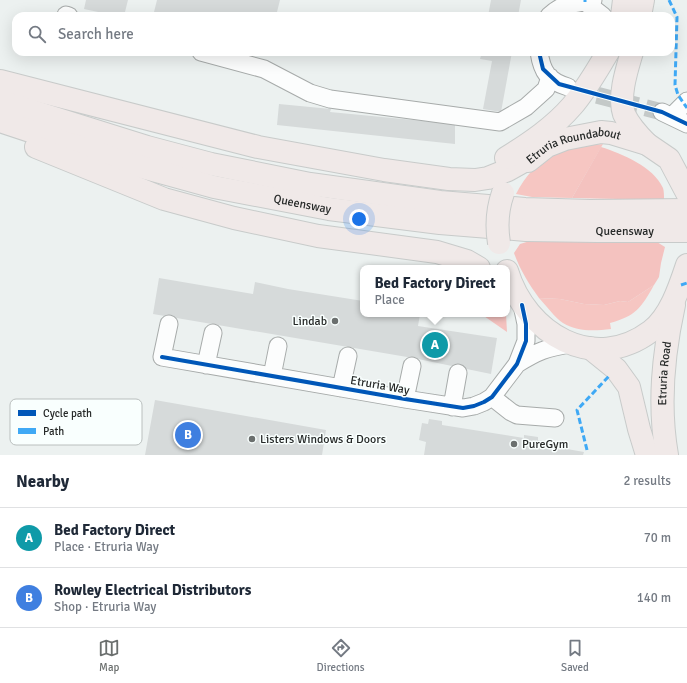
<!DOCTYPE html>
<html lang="en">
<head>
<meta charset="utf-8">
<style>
  :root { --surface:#fff; --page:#f2f2f3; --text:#1f2937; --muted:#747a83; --line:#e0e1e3; --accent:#6b6f6e }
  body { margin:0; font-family:Signika,sans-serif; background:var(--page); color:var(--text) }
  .you { position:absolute; left:359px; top:219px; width:14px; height:14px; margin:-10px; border:3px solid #fff; border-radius:50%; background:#1a73e8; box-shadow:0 0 0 6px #1a73e833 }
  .badge { display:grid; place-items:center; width:26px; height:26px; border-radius:50%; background:var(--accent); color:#fff; font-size:13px; font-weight:700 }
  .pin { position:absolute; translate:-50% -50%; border:2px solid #fff; box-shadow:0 1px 4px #0006 }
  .popup { position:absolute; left:360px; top:265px; width:150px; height:52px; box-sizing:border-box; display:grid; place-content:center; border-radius:8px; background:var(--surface); filter:drop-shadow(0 1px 3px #0005); font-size:13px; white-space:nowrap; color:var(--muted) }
  .popup b { font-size:15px; color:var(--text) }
  .popup::after { content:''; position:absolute; left:50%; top:100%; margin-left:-8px; border:8px solid transparent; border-top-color:var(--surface) }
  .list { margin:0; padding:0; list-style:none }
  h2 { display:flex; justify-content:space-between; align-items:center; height:52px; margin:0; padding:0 16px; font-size:17px }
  h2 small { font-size:13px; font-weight:400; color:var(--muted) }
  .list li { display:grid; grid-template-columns:26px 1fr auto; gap:12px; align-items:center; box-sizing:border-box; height:60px; padding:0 16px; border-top:1px solid var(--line) }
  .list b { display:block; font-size:15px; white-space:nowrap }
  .list p { margin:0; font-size:13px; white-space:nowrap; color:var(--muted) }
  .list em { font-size:13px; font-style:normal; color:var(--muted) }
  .icon { flex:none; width:22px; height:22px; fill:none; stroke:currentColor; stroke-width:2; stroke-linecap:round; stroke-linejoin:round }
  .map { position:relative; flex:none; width:687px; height:455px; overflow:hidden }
  .search { position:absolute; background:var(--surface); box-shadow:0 4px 16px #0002; left:12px; right:12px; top:12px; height:44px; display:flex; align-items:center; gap:10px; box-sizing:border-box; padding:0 14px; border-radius:12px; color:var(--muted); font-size:15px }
  .sheet { height:172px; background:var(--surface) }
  nav { display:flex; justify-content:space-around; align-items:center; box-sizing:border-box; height:56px; border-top:1px solid var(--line); background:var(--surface); font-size:11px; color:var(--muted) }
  nav a { display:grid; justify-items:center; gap:2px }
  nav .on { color:var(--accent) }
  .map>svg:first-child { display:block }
  .green { fill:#f6c6c2 }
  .forest { fill:#f4c2bf }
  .building { fill:#d6dada }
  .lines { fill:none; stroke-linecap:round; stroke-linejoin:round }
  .minor-tunnel { stroke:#c4c9c8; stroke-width:17; stroke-dasharray:17 8; stroke-linecap:butt }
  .minor-casing { stroke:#a7abaa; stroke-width:19 }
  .highway-casing { stroke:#c8cbca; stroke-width:24 }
  .minor { stroke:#fcfdfd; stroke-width:17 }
  .highway { stroke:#f0e9e8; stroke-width:22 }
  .highway-bridge-casing { stroke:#c8cbca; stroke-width:24; stroke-linecap:butt }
  .highway-bridge { stroke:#f0e9e8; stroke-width:22 }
  .quiet { stroke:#3fa9f5; stroke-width:3; stroke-dasharray:6 3; stroke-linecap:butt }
  .cycleway-casing { stroke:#f9fffe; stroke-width:6 }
  .cycleway { stroke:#0057b8; stroke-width:4 }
  .poi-dot { fill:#6b6f6e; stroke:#f9fffe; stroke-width:1.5 }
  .labels { text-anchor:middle; stroke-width:3; stroke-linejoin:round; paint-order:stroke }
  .street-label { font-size:12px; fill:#262928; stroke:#f9fffe }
  .poi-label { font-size:12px; fill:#262928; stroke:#f9fffe; text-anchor:start }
  .key { fill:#f9fffe; stroke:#babfbe; stroke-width:1 }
  .key-label { font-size:11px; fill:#262928 }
</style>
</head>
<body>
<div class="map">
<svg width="687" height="455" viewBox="0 0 687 455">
  <rect width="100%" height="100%" fill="#ecf1f0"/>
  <path class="green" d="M603,144L572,198L532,197L516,194C536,156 562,147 603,144Z
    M654,285C641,308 636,316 610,323L611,329C594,331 578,332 563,323C556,319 545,304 539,298L560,299L584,304L604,305L620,301L628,302Z"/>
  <path class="forest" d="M601,147C622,154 653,166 663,188C664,191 664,196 664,200L572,198Z
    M540,238L652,239L665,247L661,263L659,277L654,285L628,302L620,301L604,305L584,304L560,299L539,298C529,284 520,270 514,253L520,244Z
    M481,314H506L507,332Z"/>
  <path class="building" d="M86,0H128L124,16H117L84,9Z
    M157,0H280L276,16H153Z
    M491,0H521L518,16H488Z
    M482,52H512L501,112L483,109L492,61L480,59Z
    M279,104L331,109L330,112L455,124V144L277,125Z
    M159,278L253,294L255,282L288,289L363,301V314H420L418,326L497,338L491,374L413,358L153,314Z
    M155,400L326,430L322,455H145Z
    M429,419L442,421V425L524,438V435L538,437V440L550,442V446L584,452L583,455H424L426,442L419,440L422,423L428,424Z"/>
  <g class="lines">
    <path class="minor-tunnel" d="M573,89L662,112"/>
    <g class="minor-casing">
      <path id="minor" d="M585,2L603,16
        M66,15L69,16
        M549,16C566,0 574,6 593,0
        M201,52L264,69L310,93L330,99L500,122L526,107L546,89L550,77
        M539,52C542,72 548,81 568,87
        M662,112L687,124
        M672,116L687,101
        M169,324L162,357L405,399L463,408L474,406L484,402L492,397L517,364L526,341V324L522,305
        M517,364C538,351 546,348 570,344
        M206,365L213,333
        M272,376L278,346
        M341,388L348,356
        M492,397L511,412L517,415L555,418
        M405,399L412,366
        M452,407L458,373"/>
    </g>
    <g class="highway-casing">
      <g id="highway">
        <path d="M622,16L624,0"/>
        <path d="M640,16L643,0"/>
        <path d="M632,52C627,69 618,96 624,114C629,125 638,135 647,144"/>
        <path d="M0,81L258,147L384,170L449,179L475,180L488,178L508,170L533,156"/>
        <path d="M0,101L147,147L211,164L310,184L440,202L525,209L590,211L687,210"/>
        <path id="s1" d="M0,121L127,163L214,187L329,209L440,223L526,230L597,231H687"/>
        <path d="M36,147L164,199L234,218L318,236L437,252L467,261L479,268"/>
        <path d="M506,158C530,143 554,127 572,106C586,90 597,70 608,52"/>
        <path id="s2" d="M528,161L547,146L565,139L601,132L611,133L647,144L669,159L687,193"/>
        <path d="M507,271C526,334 594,374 651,331C670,317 680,286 687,265"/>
        <path d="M590,348L616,369L629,387L639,429L647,455"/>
        <path id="s3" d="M667,455C658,404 663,355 674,305"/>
      </g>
    </g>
    <use href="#minor" class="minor"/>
    <use href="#highway" class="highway"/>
    <g class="highway-bridge-casing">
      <path id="highway-bridge" d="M499,243C496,225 497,210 503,193"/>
    </g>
    <use href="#highway-bridge" class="highway-bridge"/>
    <path class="quiet" d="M669,0L677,17L675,85L678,95L687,108
      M585,2V0
      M681,285L687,283
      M587,450L577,410L610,375"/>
    <g class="cycleway-casing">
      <path id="cycleway" d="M539,52L543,69L559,84L662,112L687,124
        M162,357L405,399L463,408L474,406L484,402L492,397L517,364L526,341V324L522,305"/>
    </g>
    <use href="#cycleway" class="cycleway"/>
  </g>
  <g class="poi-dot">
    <circle cx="335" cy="321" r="4"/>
    <circle cx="252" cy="439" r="4"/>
    <circle cx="514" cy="444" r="4"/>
  </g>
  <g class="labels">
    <g class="street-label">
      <text dy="4" stroke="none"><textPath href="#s2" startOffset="50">Etruria Roundabout</textPath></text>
      <text dy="4" stroke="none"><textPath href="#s1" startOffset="314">Queensway</textPath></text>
      <text dy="4" stroke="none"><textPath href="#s1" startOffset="638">Queensway</textPath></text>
      <text dy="4" stroke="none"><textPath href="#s3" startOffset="82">Etruria Road</textPath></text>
      <text transform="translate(380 385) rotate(10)" y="4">Etruria Way</text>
    </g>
    <g class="poi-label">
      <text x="327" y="325" text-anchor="end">Lindab</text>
      <text x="260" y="443">Listers Windows &amp; Doors</text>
      <text x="522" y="448">PureGym</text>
    </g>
  </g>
  <rect x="10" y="399" width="132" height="46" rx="6" class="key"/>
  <rect x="18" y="410" width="18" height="6" fill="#0057b8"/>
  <rect x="18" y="428" width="18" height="6" fill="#3fa9f5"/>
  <g class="key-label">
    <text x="43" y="417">Cycle path</text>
    <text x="43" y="435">Path</text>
  </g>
</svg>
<div class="you"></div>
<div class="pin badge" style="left:435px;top:345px;background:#0f9aa8">A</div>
<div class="popup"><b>Bed Factory Direct</b>Place</div>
<div class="pin badge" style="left:188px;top:435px;background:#3f7fe0">B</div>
<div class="search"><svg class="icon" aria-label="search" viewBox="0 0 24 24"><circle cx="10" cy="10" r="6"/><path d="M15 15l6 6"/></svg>Search here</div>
</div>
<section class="sheet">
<h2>Nearby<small>2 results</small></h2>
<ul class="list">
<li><span class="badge" style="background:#0f9aa8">A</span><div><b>Bed Factory Direct</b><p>Place · Etruria Way</p></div><em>70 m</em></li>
<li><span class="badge" style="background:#3f7fe0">B</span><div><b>Rowley Electrical Distributors</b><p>Shop · Etruria Way</p></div><em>140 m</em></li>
</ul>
</section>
<nav>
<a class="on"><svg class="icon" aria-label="map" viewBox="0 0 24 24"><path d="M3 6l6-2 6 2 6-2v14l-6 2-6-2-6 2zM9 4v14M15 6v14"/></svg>Map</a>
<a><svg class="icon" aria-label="directions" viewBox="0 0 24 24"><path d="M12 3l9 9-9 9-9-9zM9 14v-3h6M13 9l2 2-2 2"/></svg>Directions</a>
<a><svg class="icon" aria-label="saved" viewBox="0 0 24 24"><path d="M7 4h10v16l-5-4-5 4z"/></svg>Saved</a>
</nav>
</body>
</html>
